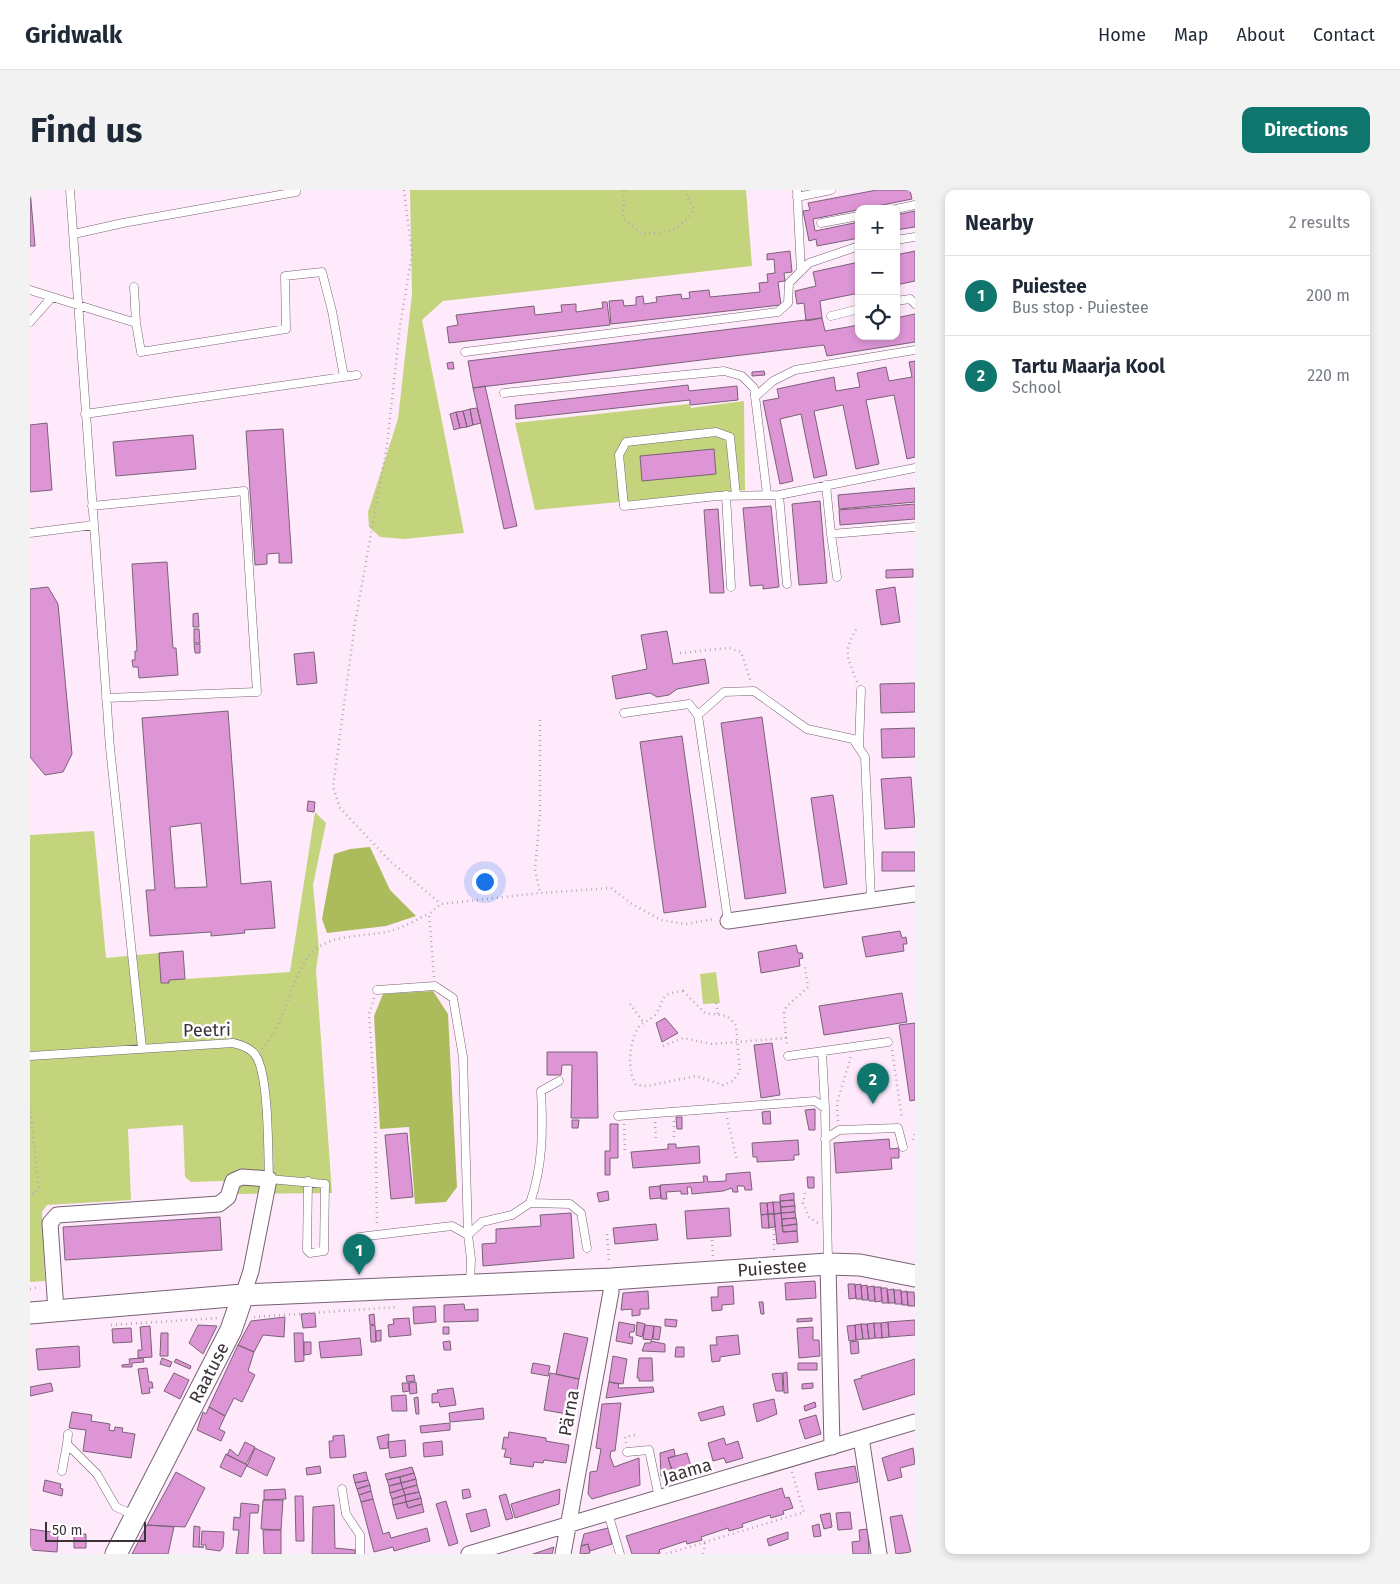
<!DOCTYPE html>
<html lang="en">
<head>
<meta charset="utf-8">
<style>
  :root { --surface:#fff; --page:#f2f2f3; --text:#1f2937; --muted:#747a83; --line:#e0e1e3; --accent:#0f766e }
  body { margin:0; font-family:"Fira Sans",sans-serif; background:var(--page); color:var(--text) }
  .controls { position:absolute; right:15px; top:15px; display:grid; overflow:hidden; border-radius:10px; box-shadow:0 2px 8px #0003 }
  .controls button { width:45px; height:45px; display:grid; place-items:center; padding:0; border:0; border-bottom:1px solid var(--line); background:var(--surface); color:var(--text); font:25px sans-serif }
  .scale { position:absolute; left:15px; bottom:12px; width:101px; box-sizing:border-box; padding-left:5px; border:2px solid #3a3139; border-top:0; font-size:14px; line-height:18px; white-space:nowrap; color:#3a3139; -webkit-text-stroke:4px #fff; paint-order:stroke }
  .you { position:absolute; left:454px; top:691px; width:18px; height:18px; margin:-12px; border:4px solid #fff; border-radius:50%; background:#1a73e8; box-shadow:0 0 0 8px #1a73e833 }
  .badge { display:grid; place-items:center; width:32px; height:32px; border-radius:50%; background:var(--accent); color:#fff; font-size:16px; font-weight:700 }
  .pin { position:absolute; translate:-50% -41px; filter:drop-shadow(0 1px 2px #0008) }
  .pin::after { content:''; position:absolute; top:26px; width:18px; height:15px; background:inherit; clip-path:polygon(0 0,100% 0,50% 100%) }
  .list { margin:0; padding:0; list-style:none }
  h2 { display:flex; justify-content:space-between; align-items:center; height:65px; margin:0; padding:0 20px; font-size:21px }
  h2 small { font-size:16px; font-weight:400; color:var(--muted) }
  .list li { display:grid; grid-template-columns:32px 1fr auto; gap:15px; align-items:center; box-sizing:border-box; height:80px; padding:0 20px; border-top:1px solid var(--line) }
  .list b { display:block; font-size:19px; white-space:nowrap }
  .list p { margin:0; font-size:16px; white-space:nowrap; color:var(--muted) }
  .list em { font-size:16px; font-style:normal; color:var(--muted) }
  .icon { flex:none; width:28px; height:28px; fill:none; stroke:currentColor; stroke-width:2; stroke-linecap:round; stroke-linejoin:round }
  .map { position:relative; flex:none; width:885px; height:1364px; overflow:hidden; border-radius:10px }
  header { display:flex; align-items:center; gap:30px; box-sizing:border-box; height:70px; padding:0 25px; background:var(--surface); border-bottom:1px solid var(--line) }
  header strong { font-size:24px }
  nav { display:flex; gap:28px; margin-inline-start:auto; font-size:18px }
  .intro { display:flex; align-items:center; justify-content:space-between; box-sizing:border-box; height:120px; padding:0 30px }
  h1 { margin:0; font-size:35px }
  .button { padding:12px 22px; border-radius:10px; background:var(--accent); color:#fff; font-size:18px; font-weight:700 }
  main { display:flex; gap:30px; padding:0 30px }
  aside { flex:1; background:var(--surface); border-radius:10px; box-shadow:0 2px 8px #0003 }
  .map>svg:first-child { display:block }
  .green { fill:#c4d47c }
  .forest { fill:#acbc5d }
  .building { fill:#de95d6; stroke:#796276; fill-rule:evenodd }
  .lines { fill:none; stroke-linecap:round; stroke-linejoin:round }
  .lane-casing { stroke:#776174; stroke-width:9 }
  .street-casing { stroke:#776174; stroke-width:17 }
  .secondary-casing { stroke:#776174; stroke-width:23 }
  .path { stroke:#b7a6b4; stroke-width:2.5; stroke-dasharray:1 4; stroke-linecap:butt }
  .lane { stroke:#fff; stroke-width:8 }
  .street { stroke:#fff; stroke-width:15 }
  .secondary { stroke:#fff; stroke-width:21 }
  .labels { text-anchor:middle; stroke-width:5; stroke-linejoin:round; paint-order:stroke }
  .street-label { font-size:18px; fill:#3a3139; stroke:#fff }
</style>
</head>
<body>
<header>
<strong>Gridwalk</strong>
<nav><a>Home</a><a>Map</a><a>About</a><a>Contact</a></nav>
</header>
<div class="intro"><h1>Find us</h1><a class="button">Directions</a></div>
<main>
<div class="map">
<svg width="885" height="1364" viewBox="0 0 885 1364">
  <rect width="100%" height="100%" fill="#ffeafc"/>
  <path class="green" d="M380,0H716L722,76L413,111L392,130L434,343L374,349L350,347L339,337L338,322L368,229L382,104Z
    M714,211L715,300L505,320L485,233L659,214L661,218Z
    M285,622L296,633L283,695L289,760L286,780L302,1003L196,1004L193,991L161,992L155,987L153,935L98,939L101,1010L17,1015L12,1022L15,1091L0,1092V645L64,641L76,768L129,763L155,789L260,782Z
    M686,782L690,813L673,814L670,784Z"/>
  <path class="forest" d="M340,657L360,700L386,726L356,736L297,743L292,729L304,664L320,659Z
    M403,801L418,824L427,997L416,1012L385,1014L379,937L350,939L344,826L353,804Z"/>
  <path class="building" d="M0,0L5,56H0Z
    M847,0H880L882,9L783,29L785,41L829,32V48L787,56L786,49L779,51L773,21L780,20L778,13Z
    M885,21V37L866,40V25Z
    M760,61L762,82L754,83L755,91L748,92L751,115L581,134L579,111L593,110L594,116L606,115V107L613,106L614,114L627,112L626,107L651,104L652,109L660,108L659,102L679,100L680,107L730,102L729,93L738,92L737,84L745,83L744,69L737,70V64Z
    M885,61V91L866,95V65Z
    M829,72V103L790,111L792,128L776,131L774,113L767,114L765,101L786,96L783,82Z
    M572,112H577L580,135L419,153L417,137L428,135L426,125L504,116L505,125L532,122L531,115L546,114V122L573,118Z
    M885,124V152L797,166L794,155L443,198L438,171L792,128L795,141L829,135V146H866V128Z
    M885,171V267L877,269L864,205L836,210L849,274L826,279L813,215L784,221L797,285L784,288L771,224L750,229L763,291L750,294L733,211L749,208L747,199L804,187L806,201L830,197L827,183L856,177L859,191L882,187L879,172Z
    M423,172L424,179H418L417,173Z
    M734,181L735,185L722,186V182Z
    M658,195L659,201L707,196L708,210L660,215V210L486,229L485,215Z
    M455,196L487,336L474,339L443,198Z
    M447,218L451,233L443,235L440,219Z
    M440,219L443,235L437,237L433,221Z
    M433,221L437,237L430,238L426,222Z
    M426,222L430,238L424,240L420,224Z
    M17,233L22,300L0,302V235Z
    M253,239L262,373H249V363L237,364V374L225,375L216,241Z
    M163,245L166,279L86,286L83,252Z
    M684,259L686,284L612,291L610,266Z
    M885,298V312L809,319L808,305Z
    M790,311L797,393L769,395L762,314Z
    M885,314V329L810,335L809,320Z
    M741,316L749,397L733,399V395L720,396L713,318Z
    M688,319L694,403H680L674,320Z
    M137,372L143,458H146L148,485L109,488L108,477H103L102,470H105V461H107L102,374Z
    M883,379V387L856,388V380Z
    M18,397L28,414L42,564L33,582L15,585L0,567V399Z
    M865,397L870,432L851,435L846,400Z
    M168,423L169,437H163V424Z
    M164,439H169L170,453H164Z
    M637,441L643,474L675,469L679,493L647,499L639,505L627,507L620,503L586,509L582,486L617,479L611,445Z
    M164,454H170V463H165Z
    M284,462L287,493L267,495L264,464Z
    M885,493V522L851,523L850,494Z
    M198,521L211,694L241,691L245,738L214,740L215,743L181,746V742L120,746L116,700H125L112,528ZM171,633L177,697L145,698L140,637Z
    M732,527L756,703L715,709L691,533Z
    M885,538V567L852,568L851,539Z
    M652,546L676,717L634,723L610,552Z
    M881,587L885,637L855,639L851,589Z
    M803,605L817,694L794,698L781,608Z
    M278,611L285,612L284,622L277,621Z
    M852,662H885V681H852Z
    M870,741L872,748L876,747L877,754H873L874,761L836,767L832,747Z
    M766,755L768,763H772L773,768L769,769L770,776L731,783L728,762Z
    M153,761L155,789L139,790V793H131L129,763Z
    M872,803L877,832L794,845L789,816Z
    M635,828L648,843L632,852L626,833Z
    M885,833V910L880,911L869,835Z
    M742,853L750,905L731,908L724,855Z
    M517,862H567L568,928H541L542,875H532L531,885H517Z
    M785,919V940H779L775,920Z
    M740,921L741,934H733L732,922Z
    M646,927H652V939H647Z
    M542,930H549L548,938H542Z
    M580,934H588V968H580V985H575V961H580Z
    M377,943L383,1007L361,1009L355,945Z
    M859,949L860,959L869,958V968H861L862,979L806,983L804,953Z
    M768,950L769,965H764V970L727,972V967H723L722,953Z
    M638,954H646V958L669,956L670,973L603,978L601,962L638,959Z
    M720,982L722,1000H715L714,996H707L708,1002H703L702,998L693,1001L662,1004L661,997H657L658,1004H651V1001L636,1002L637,1009H631L630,995L674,992L673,986H677L678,992L696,991V984Z
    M777,987H784V998H778Z
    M630,996L631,1008L620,1009L619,997Z
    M578,1001L579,1010L569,1012L567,1003Z
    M764,1003V1010L750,1011V1005Z
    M764,1010L765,1016L751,1017L750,1011Z
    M743,1012H750L751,1023L744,1024Z
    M743,1012L744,1024H738L737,1013Z
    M730,1013H737L738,1024L731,1025Z
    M765,1016V1022L751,1023V1017Z
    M699,1018L701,1046L657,1049L655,1021Z
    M765,1022L766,1028L752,1029L751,1023Z
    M541,1023L544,1068L453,1076L452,1054L466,1053V1039L511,1036L510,1025Z
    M751,1023L753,1042L767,1041L768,1052L747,1054L744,1024Z
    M738,1024L739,1038H732L731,1025Z
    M738,1024H744L745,1037L739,1038Z
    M190,1027L192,1060L35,1070L33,1037Z
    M766,1028L767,1034L752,1036V1029Z
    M626,1034L628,1050L585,1054L583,1038Z
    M767,1034V1041L753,1042L752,1036Z
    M785,1091L786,1108L756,1110L755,1093Z
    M818,1094H825L826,1108L819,1109Z
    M831,1094L832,1109H826L825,1095Z
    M837,1095L838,1110H832L831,1096Z
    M703,1096L704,1114L692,1115V1120L682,1121L681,1107H688V1097Z
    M844,1096L845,1111H839L837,1097Z
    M844,1097H851L852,1111L845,1112Z
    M851,1098H857L859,1113H852Z
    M864,1099L865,1113H858L857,1100Z
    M864,1100H871L872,1114H865Z
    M618,1101L619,1119H610V1125L602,1126V1119L591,1120L593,1103Z
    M877,1101L878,1115H872L871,1102Z
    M877,1102H884L885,1116H878Z
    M729,1112H733L734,1124H731Z
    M434,1114L435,1120L448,1119V1131L414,1132V1115Z
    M405,1116L406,1132L384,1134L383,1117Z
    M285,1123L286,1137L273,1138L271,1124Z
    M344,1124L345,1134L340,1135L339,1125Z
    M255,1127L254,1147L233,1145L224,1162L208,1155L221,1131Z
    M379,1128L381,1145L359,1147L358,1135L364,1134L363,1129Z
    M782,1128V1131L767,1132V1129Z
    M635,1129L647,1130L646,1137L635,1136Z
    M885,1130V1145L859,1147L858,1132Z
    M589,1132L605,1135L604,1142H600L599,1147H603L602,1154L586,1151Z
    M607,1132L615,1134L612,1147L606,1145Z
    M858,1132L859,1147L852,1148L851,1133Z
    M844,1133H851L852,1148H845Z
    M844,1133L845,1148L839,1149L837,1134Z
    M831,1134H837L839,1149H833Z
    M831,1134L833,1149L826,1150L825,1135Z
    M168,1135L187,1136L173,1164L159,1153Z
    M345,1135L346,1152H341L340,1136Z
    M615,1135L624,1136L622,1150L613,1149Z
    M825,1135L826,1150L819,1151L817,1136Z
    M120,1136L122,1167L108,1168V1160H112L110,1137Z
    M624,1136L631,1137L629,1150L623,1149Z
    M413,1137H419V1144H413Z
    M783,1137V1150H789L790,1166L769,1168L767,1138Z
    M101,1138L102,1152L83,1153L82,1139Z
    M351,1140V1151H346V1141Z
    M131,1143H138V1166H130Z
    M264,1143H273L274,1171L265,1172Z
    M534,1143L558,1148L549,1189L526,1184Z
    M708,1145L710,1164L690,1167V1171L682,1172L680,1155H687L686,1147Z
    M330,1148L332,1165L291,1168L289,1152Z
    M420,1151L421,1160H414L413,1152Z
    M621,1151L635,1154V1162L612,1161L615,1153H621Z
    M828,1151L829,1163L821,1164L820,1152Z
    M274,1152H281V1164L274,1165Z
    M208,1155L224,1162L218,1181L225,1185L212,1212L204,1208L195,1226L179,1217Z
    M49,1156L50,1177L8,1180L6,1159Z
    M646,1157H654V1167H645Z
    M583,1166L597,1169L593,1194L579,1192Z
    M113,1168L114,1172L102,1173V1177H92V1175L100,1174L99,1169Z
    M132,1168L142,1172L140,1177L130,1174Z
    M609,1168H622L623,1191H609V1188H607Z
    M146,1169L161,1176L160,1179L144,1172Z
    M885,1169V1204L833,1220L824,1190L832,1188L831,1186Z
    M503,1173L520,1176L518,1186L501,1183Z
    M768,1173H787V1180H768Z
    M117,1178L119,1192H122L123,1198H119L120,1203L112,1204L108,1179Z
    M757,1182L758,1203H754L753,1183Z
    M144,1183L159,1190L150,1209L134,1201Z
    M520,1183L549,1189L543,1225L514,1220Z
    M752,1183L753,1201H746L742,1184Z
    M384,1185L385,1191L377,1192L376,1186Z
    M386,1192L387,1203L380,1204L379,1193Z
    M579,1192L589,1194L588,1198L623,1197L624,1202L576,1208Z
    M21,1193L23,1201L0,1206V1197Z
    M372,1193H379V1201L373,1202Z
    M783,1193V1198L772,1199V1194Z
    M423,1198L426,1215L410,1217L409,1212L402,1213V1204L408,1203L407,1200Z
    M376,1205L377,1221H362L361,1206Z
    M388,1207L389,1224H386L384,1208Z
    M744,1209L747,1224L727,1232L723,1214Z
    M785,1212L786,1217L775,1221L774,1216Z
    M591,1213L585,1261H581L580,1266L584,1277L609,1268L610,1295L562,1309L558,1304L560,1282L567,1281L571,1259L566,1258L572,1214Z
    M693,1216L695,1225L671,1231L668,1223Z
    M179,1217L195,1226L189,1239L195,1242L191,1251L167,1240L173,1222L176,1224Z
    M453,1218L454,1229L420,1232L419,1223Z
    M42,1222L62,1225L61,1231L80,1234L79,1240L84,1241L85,1237L93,1238L92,1242L105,1244L101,1268L53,1261L56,1240L39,1238Z
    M786,1225L791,1244L775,1249L769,1230Z
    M420,1233V1240L391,1243L390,1236Z
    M479,1242L516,1248V1251L539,1255L536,1273L514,1270L513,1273L504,1272L503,1277L480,1274L481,1268L474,1267L476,1259H472L474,1247L478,1248Z
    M359,1244L358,1258L350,1259L347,1247Z
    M314,1245L316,1267L300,1268L299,1251H303V1246Z
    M694,1248L696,1255L708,1251L713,1268L696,1273L694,1268L683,1271L678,1253Z
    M375,1250L376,1266L360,1268L358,1252Z
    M412,1251L413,1265L394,1267L393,1253Z
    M215,1252L225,1257L216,1274L197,1265L200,1259L208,1266Z
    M225,1258L245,1268L237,1286L217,1276Z
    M883,1258L885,1274L870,1278L872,1287L858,1291L852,1268Z
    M644,1259L645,1266L638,1268L643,1282L631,1286L630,1263Z
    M657,1263L663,1283L644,1289L638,1268Z
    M196,1264L217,1275L211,1287L190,1277Z
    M290,1276L291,1283L277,1285L276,1278Z
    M825,1276L828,1292L788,1300L785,1283Z
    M382,1277L384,1283L357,1290L355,1284Z
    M146,1282L175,1298L155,1337L117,1335Z
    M336,1282L338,1290L325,1293L323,1285Z
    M384,1283L386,1289L371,1293L370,1287Z
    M370,1287L371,1293L359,1296L357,1290Z
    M386,1289L387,1295L373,1299L371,1293Z
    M15,1290L31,1294L30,1298L33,1299L32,1306L13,1301Z
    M338,1290L340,1295L327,1299L325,1293Z
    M371,1293L373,1299L360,1303L359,1296Z
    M340,1295L341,1301L329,1305L327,1299Z
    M387,1295L389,1302L375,1305L373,1299Z
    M752,1298L755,1308L759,1307L763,1318L753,1321L754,1324L741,1328L740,1325L712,1334L713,1337L699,1341L698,1338L671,1347L672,1350L657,1354L656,1351L629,1360L630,1363L626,1364H602L596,1346Z
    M255,1299L256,1309L234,1310V1300Z
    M373,1299L375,1305L362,1309L360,1303Z
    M439,1299L441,1307L433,1309L432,1300Z
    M530,1299L529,1314L485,1328L481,1314Z
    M341,1301L343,1309L331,1312L329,1305Z
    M389,1302L391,1308L376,1312L375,1305Z
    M476,1304L483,1328L476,1330L469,1306Z
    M375,1305L376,1312L363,1315L362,1309Z
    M265,1306H273L274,1351H266Z
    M391,1308L392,1314L378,1318L376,1312Z
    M343,1309L353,1344L359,1342L361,1348L397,1338L400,1351L364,1361L363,1357L344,1362L331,1312Z
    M233,1310H253L251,1340L231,1339Z
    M416,1311L428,1353L419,1356L406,1314Z
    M376,1312L378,1318L392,1314L394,1322L367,1329L363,1315Z
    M211,1313L229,1315L228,1323H220L218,1364H206L209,1340H203L204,1327L210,1328Z
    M304,1315L305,1358L325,1360V1364H282L283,1317Z
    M456,1319L460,1336L441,1342L436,1324Z
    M820,1322L822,1339L808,1340L806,1323Z
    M800,1323L802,1337L794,1339L790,1325Z
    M872,1325L881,1362L866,1364L860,1327Z
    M789,1334L791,1346L784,1347L782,1336Z
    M117,1335L144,1337L138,1364H102Z
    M164,1336L170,1337L169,1357H174H163Z
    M578,1338L582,1354L560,1361L558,1354L551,1356L554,1344Z
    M0,1339L28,1343L27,1362L0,1360Z
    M838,1339L839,1364H823L822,1352L830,1351L829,1340Z
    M233,1340H251V1364H234Z
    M172,1341L194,1342L193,1357L190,1361L176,1359V1355H171Z
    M758,1342V1349L739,1356L737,1349Z
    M44,1344H56V1358H44Z
    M558,1354L560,1363L550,1364L551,1356Z
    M524,1357L522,1364H503Z"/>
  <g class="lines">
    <g class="lane-casing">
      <path id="lane" d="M40,0L80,558L112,858
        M767,0L771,81
        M767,7L801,0
        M866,19L885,15
        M791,33L829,26
        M44,44L93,33L266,2V0
        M866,50L885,47
        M104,97L106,133L111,162L256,139L255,86L292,82L302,121L314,187
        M0,100L106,133
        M866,111L880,109L885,114
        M801,126L829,119
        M0,132L22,107
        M435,162L748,122L758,113L759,93L779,73L829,56
        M474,203L694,181L712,186L724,198L737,304
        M725,207L743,191L765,180L885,160
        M55,224L327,185
        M796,295L801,344L885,337
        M696,305L701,397
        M706,305L700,247L686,242L596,252L589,265L594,316L687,306L749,305L885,278
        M749,305L757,394
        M62,316L214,301L227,502L76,508
        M0,343L64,335
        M801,344L807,387
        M594,523L659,514L668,525L698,731
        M668,525L694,502L724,501L777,539L823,549L835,567L841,709
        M829,558L831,500
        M347,800L405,796L423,808L433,867L438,1045
        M792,862L795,918
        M0,866L203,853C212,855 221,858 226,866C239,886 238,962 239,989L295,994L294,1061L280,1063L277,1060L278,991
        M758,866L858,852
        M588,926L785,911L795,918L798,1072
        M795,949L809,940L868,938L873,957
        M500,1013C513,976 513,940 511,901L529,891
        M438,1045L452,1032L482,1025L500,1013L540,1014L551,1023L557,1058
        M329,1047L422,1036L438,1045L441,1069L440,1093
        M38,1244L37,1254L67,1284L86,1317L104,1325
        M597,1262L619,1260L629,1308
        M32,1281L37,1254
        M312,1299L316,1324L330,1345V1364
        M578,1323L590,1364"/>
    </g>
    <g class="street-casing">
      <path id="street" d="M698,731L885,704
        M798,1074L802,1257
        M26,1121L20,1033L27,1025L189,1014L198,1007L203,991L212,987L239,989L221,1081L213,1105
        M831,1248L849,1364
        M439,1364L885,1232
        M533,1364L581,1102V1089"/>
    </g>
    <g class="secondary-casing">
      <path id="secondary" d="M0,1123L213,1105L581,1089L798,1074L830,1075L885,1086
        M86,1364L201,1140L213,1105"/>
    </g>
    <path class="path" d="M374,0L382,64L370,136L357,255L325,433L303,597L310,618L360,671L411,714
      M594,0L593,28L612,44C637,42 649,42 664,20L654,0
      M650,463L699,458L711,462L721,492
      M827,492C816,464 813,462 828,436
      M510,530V623L505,680L510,703L581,698L602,714L631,730L656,734L685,729
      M404,787L399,724L411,714L510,703
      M653,801L675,823L697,826L706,835L710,881L703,891L693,895L666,886L617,896L606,895C597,881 599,852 608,838C612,832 621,830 626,824C636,807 629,804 653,801Z
      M344,808L339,824L345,912L347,1034
      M686,813L688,824
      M600,814L614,833
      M756,848L754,823L756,817L778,797L775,777
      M633,856L653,848L682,854L756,848L757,855
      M232,859C254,834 259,798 276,770C293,742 333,748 360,741C373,738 387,729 399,724
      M862,860L872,929
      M0,917L9,999L0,1006
      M697,928L707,970
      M644,931V950
      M808,931L807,913L821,866
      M625,932L626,951
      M594,934L595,960
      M883,950L885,943
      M775,1003L773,1013L779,1027L788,1033
      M744,1039V1060
      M577,1044L579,1073
      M682,1050L683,1066
      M0,1099L10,1097
      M224,1127L368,1117
      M81,1135L188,1128
      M596,1253L595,1247L605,1245
      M636,1364L774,1322L762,1282
      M673,1364L675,1352"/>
    <use href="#lane" class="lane"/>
    <use href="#street" class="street"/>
    <use href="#secondary" class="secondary"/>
  </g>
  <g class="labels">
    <g class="street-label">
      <text transform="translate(177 840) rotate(-1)" y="6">Peetri</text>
      <text transform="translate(742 1078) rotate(-4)" y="6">Puiestee</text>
      <text transform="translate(179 1183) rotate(-63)" y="6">Raatuse</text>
      <text transform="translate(539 1223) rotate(-80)" y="6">Pärna</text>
      <text transform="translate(657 1281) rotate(-16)" y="6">Jaama</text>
    </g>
  </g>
</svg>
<div class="controls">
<button>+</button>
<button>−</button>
<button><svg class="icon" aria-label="locate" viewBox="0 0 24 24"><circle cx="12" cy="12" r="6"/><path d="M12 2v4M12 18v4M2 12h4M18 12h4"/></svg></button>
</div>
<div class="scale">50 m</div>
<div class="you"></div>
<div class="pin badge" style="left:329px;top:1085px">1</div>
<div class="pin badge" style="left:843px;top:914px">2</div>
</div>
<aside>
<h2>Nearby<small>2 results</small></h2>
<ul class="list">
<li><span class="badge">1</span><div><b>Puiestee</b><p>Bus stop · Puiestee</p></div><em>200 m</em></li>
<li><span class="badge">2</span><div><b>Tartu Maarja Kool</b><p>School</p></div><em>220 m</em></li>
</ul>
</aside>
</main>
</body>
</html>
